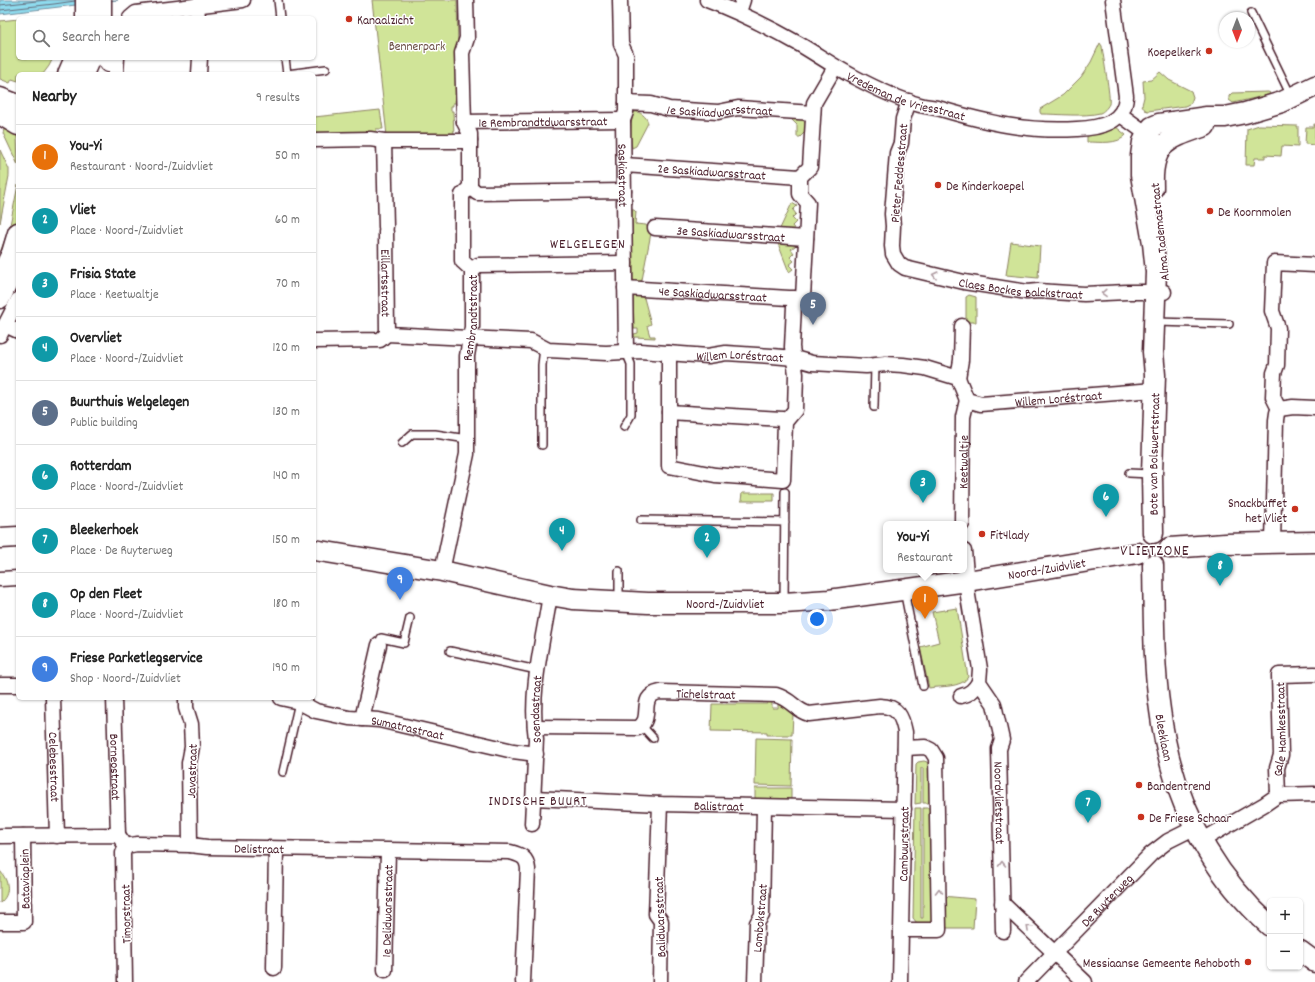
<!DOCTYPE html>
<html lang="en">
<head>
<meta charset="utf-8">
<style>
  :root { --surface:#fff; --page:#f6f6f6; --text:#222; --muted:#767676; --line:#e0e0e0; --accent:#111827 }
  body { margin:0; font-family:Dekko,sans-serif; background:var(--page); color:var(--text) }
  .controls { position:absolute; right:12px; bottom:12px; display:grid; overflow:hidden; border-radius:6px; box-shadow:0 1px 3px #0004 }
  .controls button { width:36px; height:36px; display:grid; place-items:center; padding:0; border:0; border-bottom:1px solid var(--line); background:var(--surface); color:var(--text); font:20px sans-serif }
  .compass { position:absolute; left:1219px; top:12px; width:36px; height:36px; border-radius:50%; background:var(--surface); box-shadow:0 1px 3px #0004; rotate:180deg }
  .you { position:absolute; left:817px; top:619px; width:14px; height:14px; margin:-10px; border:3px solid #fff; border-radius:50%; background:#1a73e8; box-shadow:0 0 0 6px #1a73e833 }
  .badge { display:grid; place-items:center; width:26px; height:26px; border-radius:50%; background:var(--accent); color:#fff; font-size:13px; font-weight:700 }
  .pin { position:absolute; translate:-50% -33px; filter:drop-shadow(0 1px 2px #0008) }
  .pin::after { content:''; position:absolute; top:21px; width:14px; height:12px; background:inherit; clip-path:polygon(0 0,100% 0,50% 100%) }
  .popup { position:absolute; left:883px; top:521px; width:84px; height:52px; box-sizing:border-box; display:grid; place-content:center; border-radius:6px; background:var(--surface); filter:drop-shadow(0 1px 3px #0005); font-size:13px; white-space:nowrap; color:var(--muted) }
  .popup b { font-size:15px; color:var(--text) }
  .popup::after { content:''; position:absolute; left:50%; top:100%; margin-left:-8px; border:8px solid transparent; border-top-color:var(--surface) }
  .list { margin:0; padding:0; list-style:none }
  h2 { display:flex; justify-content:space-between; align-items:center; height:52px; margin:0; padding:0 16px; font-size:17px }
  h2 small { font-size:13px; font-weight:400; color:var(--muted) }
  .list li { display:grid; grid-template-columns:26px 1fr auto; gap:12px; align-items:center; box-sizing:border-box; height:64px; padding:0 16px; border-top:1px solid var(--line) }
  .list b { display:block; font-size:15px; white-space:nowrap }
  .list p { margin:0; font-size:13px; white-space:nowrap; color:var(--muted) }
  .list em { font-size:13px; font-style:normal; color:var(--muted) }
  .icon { flex:none; width:22px; height:22px; fill:none; stroke:currentColor; stroke-width:2; stroke-linecap:round; stroke-linejoin:round }
  .map { position:relative; flex:none; width:1315px; height:982px; overflow:hidden }
  .search { position:absolute; background:var(--surface); box-shadow:0 1px 3px #0004; left:16px; top:16px; width:300px; height:44px; display:flex; align-items:center; gap:10px; box-sizing:border-box; padding:0 14px; border-radius:6px; color:var(--muted); font-size:15px }
  .panel { position:absolute; background:var(--surface); box-shadow:0 1px 3px #0004; left:16px; top:72px; width:300px; height:628px; border-radius:6px }
  .map>svg:first-child { display:block }
  .green { fill:#d0e498; stroke:#8d8262 }
  .water { fill:#8edbee; stroke:#7390a0 }
  .lines { fill:none; stroke-linecap:round; stroke-linejoin:round }
  .shore { stroke:#656a79; stroke-width:1 }
  .lane-casing { stroke:#4a1f2b; stroke-width:10 }
  .street-casing { stroke:#4a1f2b; stroke-width:17 }
  .secondary-casing { stroke:#4a1f2b; stroke-width:23 }
  .lane { stroke:#fff; stroke-width:7 }
  .street { stroke:#fff; stroke-width:14 }
  .secondary { stroke:#fff; stroke-width:20 }
  .oneway { stroke:#ae9aa0 }
  .poi-dot { fill:#c8321e; stroke:#fff; stroke-width:1.5 }
  .labels { text-anchor:middle; stroke-width:3; stroke-linejoin:round; paint-order:stroke }
  .poi-label { font-size:13px; fill:#4a1f2b; stroke:#fff; text-anchor:start }
  .park-label { font-size:13px; fill:#6c5046; stroke:#fff }
  .street-label { font-size:13px; fill:#4a1f2b; stroke:#fff }
  .neighbourhood-label { font-size:14px; letter-spacing:1px; fill:#4a1f2b; stroke:#fff }
  .quarter-label { font-size:15px; letter-spacing:1px; fill:#4a1f2b; stroke:#fff }
</style>
</head>
<body>
<div class="map">
<svg width="1315" height="982" viewBox="0 0 1315 982">
  <rect width="100%" height="100%" fill="#fff"/>
  <filter id="ink" filterUnits="userSpaceOnUse"><feTurbulence type="fractalNoise" baseFrequency=".025" numOctaves="2"/><feDisplacementMap in="SourceGraphic" scale="8" xChannelSelector="R" yChannelSelector="G"/><feConvolveMatrix kernelMatrix="1 2 1 2 8 2 1 2 1" color-interpolation-filters="sRGB"/></filter>
  <g filter="url(#ink)">
    <path class="green" d="M372,0H457L459,103H453V106H451V111H453L454,135L387,136Z
      M18,19V58H53L49,66L43,74H18V81L12,79L10,83L0,79V21Z
      M1100,43L1102,46C1103,56 1111,98 1109,104C1107,108 1103,112 1100,113C1084,117 1058,114 1041,114L1040,112V109L1063,95L1081,77L1091,62Z
      M1160,72L1169,80L1191,91L1193,97L1191,103L1185,106L1148,111L1145,110L1142,105L1144,97L1143,81L1151,80Z
      M1268,92L1270,93L1268,95L1233,103L1229,100V96L1232,93Z
      M380,110L383,129H376L377,136L314,137V117Z
      M634,112C640,111 647,117 648,123L636,146L632,148C630,138 630,121 634,112Z
      M792,115C800,118 806,120 808,129L800,137H797V125L792,120Z
      M1314,124H1315V145L1305,144L1306,127H1314Z
      M1259,125L1298,126V147L1282,146L1281,156L1265,155V158H1255L1254,165H1246L1247,129Z
      M5,126L16,133L17,136L18,165L3,133Z
      M1116,127L1126,135C1118,145 1099,142 1087,142V136L1099,134Z
      M0,150L9,169V176L0,223Z
      M18,185V219L15,231L0,268V253L10,225Z
      M792,203L797,206L793,210L796,214L792,218L796,222L792,226L798,233H778Z
      M632,210H634L636,212L635,224L646,225L651,233L642,280L638,283H633Z
      M777,241L799,243L791,249L794,253L790,257L794,261L789,265L793,269L789,272Z
      M1011,242L1040,246L1038,278L1006,275Z
      M633,294L644,298L651,324L647,326L650,336H655V338L634,337V334L638,333V329H634Z
      M969,295L976,297V322H966V297Z
      M742,493H774V501H741Z
      M957,608L968,677C962,688 940,686 929,688L920,647L939,642L932,612Z
      M767,702H772V708H778V702L782,704L793,715L792,735H767V732L711,731L712,704H767Z
      M756,738L792,739L791,786L755,785Z
      M924,761L927,762L929,766L930,803H923V768H921V803L915,804L916,764L918,762Z
      M755,788H791V802L755,801Z
      M915,808H921V918H923V808H930L932,908L933,920L929,923H917L913,918Z
      M0,871C9,881 11,894 0,903Z
      M942,896L975,899L973,928H945Z"/>
    <path class="water" d="M0,0H118L0,14Z"/>
    <g class="lines">
      <path class="shore" d="M0,5L46,0
        M0,10L54,4L75,1"/>
      <g class="lane-casing">
        <path id="lane" d="M278,0L280,18
          M1251,13L1291,96
          M285,58L287,74
          M287,74L326,69
          M1156,322L1229,324
          M874,407L875,365
          M624,427L631,415V364L626,352
          M402,443L412,434H435L467,439
          M542,445V365L544,348
          M1129,473L1150,474
          M641,520L785,522
          M904,590L923,686
          M619,600V571
          M784,602L785,492
          M379,645L381,638L404,643L410,618
          M450,651L537,670
          M642,726L653,738
          M283,772L299,702"/>
      </g>
      <g class="street-casing">
        <g id="street">
          <path id="s1" d="M620,0L621,44L626,55V112L623,120L626,352"/>
          <path id="s2" d="M707,0C739,12 769,27 799,44C818,55 836,68 856,78C877,89 898,99 920,105C927,107 934,107 941,109C988,123 1028,132 1077,129C1100,128 1125,123 1126,96L1113,0"/>
          <path d="M197,5L198,18"/>
          <path d="M739,12L743,0"/>
          <path d="M130,18L136,13L243,0"/>
          <path d="M116,74L117,58"/>
          <path d="M199,74L200,58"/>
          <path id="s3" d="M909,101L903,119L901,143L897,153L892,214L893,226L892,246L893,254L899,264L905,268L964,282L1027,292L1038,291L1084,294L1127,292H1164"/>
          <path id="s4" d="M626,103L651,104L669,109L718,112L738,108L813,113"/>
          <path d="M1125,118L1154,139"/>
          <path id="s5" d="M464,122L623,120"/>
          <path d="M314,140L370,139L384,141L386,227"/>
          <path d="M384,141H470"/>
          <path id="s6" d="M624,165L800,177"/>
          <path d="M470,187L477,193L624,191"/>
          <path id="s7" d="M655,228L806,238"/>
          <path id="s8" d="M386,232L387,334"/>
          <path d="M472,270L478,265L625,263"/>
          <path id="s9" d="M625,288L789,298H795L799,302"/>
          <path d="M5,325L18,331"/>
          <path d="M0,335L18,300"/>
          <path id="s10" d="M314,341L380,340L387,334L531,341L548,350L606,353L640,351L708,356L726,353L772,356L794,358L812,363L866,366L886,364L903,365L925,368L958,378L967,400L981,404L1154,390"/>
          <path d="M669,353V466L715,475L783,480L785,422L795,410L796,374L792,347L794,306L803,298L808,203L800,194V177L810,167L814,103L835,67"/>
          <path d="M958,378L961,360L962,326"/>
          <path d="M1279,409L1273,397L1274,373L1277,365L1278,328L1272,311L1274,263L1315,265"/>
          <path d="M1279,409L1293,407L1315,408"/>
          <path d="M669,412L782,419L785,422"/>
          <path id="s11" d="M962,524L963,417L967,400"/>
          <path d="M1273,542L1276,420L1277,413L1279,409"/>
          <path id="s12" d="M964,551L968,596L980,669L979,682L994,704L1002,740L999,749L1003,931"/>
          <path id="s13" d="M442,571L467,454V356L472,327V270L462,261V195L470,187V134L464,122L462,53L467,38L466,0"/>
          <path d="M0,579L18,578"/>
          <path d="M0,685H18"/>
          <path d="M961,696C970,694 974,690 979,682"/>
          <path id="s14" d="M53,698L57,836"/>
          <path id="s15" d="M114,698L118,835"/>
          <path d="M186,698V708L191,724L192,747L189,763L190,845"/>
          <path id="s16" d="M281,698L299,702L316,711L349,718L379,720L513,751L536,754"/>
          <path d="M362,719L379,645"/>
          <path id="s17" d="M535,727L638,728C655,718 636,697 660,692L776,695C791,699 796,711 809,714L880,706C898,706 902,717 905,732L900,982"/>
          <path id="s18" d="M1278,795L1277,768L1281,755L1279,675L1315,674"/>
          <path id="s19" d="M534,798L660,804L904,809"/>
          <path d="M660,804L656,914L661,921L660,982"/>
          <path id="s20" d="M532,824L536,739C529,690 543,642 550,595"/>
          <path id="s21" d="M0,836L118,835L126,846L137,844L190,845L207,847L510,852C521,855 527,857 528,869L523,982"/>
          <path d="M1201,841L1265,804L1278,795L1315,794"/>
          <path d="M1002,903L1085,982"/>
          <path d="M0,922H24L23,836"/>
          <path d="M901,930H939L936,758L931,750L925,747L905,748"/>
          <path d="M274,968L276,849"/>
          <path id="s22" d="M385,970L388,851"/>
          <path d="M125,982L123,853L126,846"/>
          <path d="M755,982L757,923L762,915L764,807"/>
          <path id="s23" d="M1026,982L1151,854L1168,841L1194,828"/>
        </g>
      </g>
      <g class="secondary-casing">
        <g id="secondary">
          <path d="M86,0V18"/>
          <path d="M101,18V0"/>
          <path d="M107,58L109,62"/>
          <path d="M68,74L75,58"/>
          <path d="M83,74L90,58"/>
          <path d="M0,98L18,105"/>
          <path d="M0,114L18,125"/>
          <path d="M1153,188C1151,143 1167,139 1205,126"/>
          <path d="M0,278L12,253L18,233"/>
          <path d="M0,298L15,267"/>
          <path id="s24" d="M1153,533L1152,474L1155,375L1153,352L1156,272L1153,243L1141,175V156L1143,142L1147,134L1152,127L1159,124L1207,117H1225L1245,113L1282,102L1315,86"/>
          <path d="M0,538L18,537"/>
          <path d="M1170,548L1225,544L1315,542"/>
          <path id="s25" d="M314,550L442,571L550,595L573,599L648,603H784L829,600L967,581L1138,553"/>
          <path id="s26" d="M1153,565C1154,614 1153,662 1160,710C1171,796 1206,868 1270,926"/>
          <path d="M1300,951L1315,962"/>
        </g>
      </g>
      <use href="#lane" class="lane"/>
      <use href="#street" class="street"/>
      <use href="#secondary" class="secondary"/>
    </g>
    <defs><path id="oneway-chevron" d="M-2-3.5L2.5 0L-2 3.5" fill="none" stroke-width="1.6" stroke-linecap="round" stroke-linejoin="round"/></defs>
    <g class="oneway">
      <use href="#oneway-chevron" transform="translate(935 275) rotate(-166)"/>
      <use href="#oneway-chevron" transform="translate(1104 293) rotate(178)"/>
      <use href="#oneway-chevron" transform="translate(1002 864) rotate(-91)"/>
      <use href="#oneway-chevron" transform="translate(939 891) rotate(-90)"/>
      <use href="#oneway-chevron" transform="translate(1029 928) rotate(-137)"/>
    </g>
  </g>
  <g class="poi-dot">
    <circle cx="349" cy="19" r="4"/>
    <circle cx="1209" cy="51" r="4"/>
    <circle cx="938" cy="185" r="4"/>
    <circle cx="1210" cy="211" r="4"/>
    <circle cx="1295" cy="509" r="4"/>
    <circle cx="982" cy="534" r="4"/>
    <circle cx="1139" cy="785" r="4"/>
    <circle cx="1141" cy="817" r="4"/>
    <circle cx="1248" cy="962" r="4"/>
  </g>
  <g class="labels">
    <g class="poi-label">
      <text x="357" y="24">Kanaalzicht</text>
      <text x="1201" y="56" text-anchor="end">Koepelkerk</text>
      <text x="946" y="190">De Kinderkoepel</text>
      <text x="1218" y="216">De Koornmolen</text>
      <text x="1287" y="507" text-anchor="end">Snackbuffet<tspan x="1287" dy="15">het Vliet</tspan></text>
      <text x="990" y="539">Fit4lady</text>
      <text x="1147" y="790">Bandentrend</text>
      <text x="1149" y="822">De Friese Schaar</text>
      <text x="1240" y="967" text-anchor="end">Messiaanse Gemeente Rehoboth</text>
    </g>
    <g class="park-label">
      <text x="417" y="50">Bennerpark</text>
    </g>
    <g class="street-label">
      <text dy="5" stroke="none"><textPath href="#s2" startOffset="222">Vredeman de Vriesstraat</textPath></text>
      <text dy="5" stroke="none"><textPath href="#s4" startOffset="95">1e Saskiadwarsstraat</textPath></text>
      <text dy="5" stroke="none"><textPath href="#s5" startOffset="79">1e Rembrandtdwarsstraat</textPath></text>
      <text dy="5" stroke="none"><textPath href="#s6" startOffset="88">2e Saskiadwarsstraat</textPath></text>
      <text transform="translate(898 173) rotate(-85)" y="5">Pieter Feddesstraat</text>
      <text dy="5" stroke="none"><textPath href="#s1" startOffset="177">Saskiastraat</textPath></text>
      <text transform="translate(1159 232) rotate(-96)" y="5">Alma Tademastraat</text>
      <text dy="5" stroke="none"><textPath href="#s7" startOffset="76">3e Saskiadwarsstraat</textPath></text>
      <text dy="5" stroke="none"><textPath href="#s8" startOffset="51">Eillartsstraat</textPath></text>
      <text dy="5" stroke="none"><textPath href="#s3" startOffset="292">Claes Bockes Balckstraat</textPath></text>
      <text dy="5" stroke="none"><textPath href="#s9" startOffset="88">4e Saskiadwarsstraat</textPath></text>
      <text dy="5" stroke="none"><textPath href="#s13" startOffset="256">Rembrandtstraat</textPath></text>
      <text dy="5" stroke="none"><textPath href="#s10" startOffset="431">Willem Loréstraat</textPath></text>
      <text dy="5" stroke="none"><textPath href="#s10" startOffset="768">Willem Loréstraat</textPath></text>
      <text dy="5" stroke="none"><textPath href="#s24" startOffset="79">Bote van Bolswertstraat</textPath></text>
      <text dy="5" stroke="none"><textPath href="#s11" startOffset="62">Keetwaltje</textPath></text>
      <text dy="5" stroke="none"><textPath href="#s25" startOffset="740">Noord-/Zuidvliet</textPath></text>
      <text dy="5" stroke="none"><textPath href="#s25" startOffset="416">Noord-/Zuidvliet</textPath></text>
      <text dy="5" stroke="none"><textPath href="#s17" startOffset="195">Tichelstraat</textPath></text>
      <text dy="5" stroke="none"><textPath href="#s20" startOffset="115">Soendastraat</textPath></text>
      <text dy="5" stroke="none"><textPath href="#s16" startOffset="131">Sumatrastraat</textPath></text>
      <text dy="5" stroke="none"><textPath href="#s18" startOffset="66">Gale Hamkesstraat</textPath></text>
      <text dy="5" stroke="none"><textPath href="#s26" startOffset="173">Bleeklaan</textPath></text>
      <text dy="5" stroke="none"><textPath href="#s14" startOffset="69">Celebesstraat</textPath></text>
      <text dy="5" stroke="none"><textPath href="#s15" startOffset="69">Borneostraat</textPath></text>
      <text transform="translate(191 771) rotate(-88)" y="5">Javastraat</text>
      <text dy="5" stroke="none"><textPath href="#s12" startOffset="259">Noordvlietstraat</textPath></text>
      <text dy="5" stroke="none"><textPath href="#s19" startOffset="185">Balistraat</textPath></text>
      <text transform="translate(903 844) rotate(-89)" y="5">Cambuurstraat</text>
      <text dy="5" stroke="none"><textPath href="#s21" startOffset="265">Delistraat</textPath></text>
      <text transform="translate(24 879) rotate(-91)" y="5">Bataviaplein</text>
      <text dy="5" stroke="none"><textPath href="#s23" startOffset="115">De Ruyterweg</textPath></text>
      <text dy="5" stroke="none"><textPath href="#s22" startOffset="59">1e Delidwarsstraat</textPath></text>
      <text transform="translate(125 914) rotate(-91)" y="5">Timorstraat</text>
      <text transform="translate(659 917) rotate(-92)" y="5">Balidwarsstraat</text>
      <text transform="translate(759 918) rotate(-85)" y="5">Lombokstraat</text>
    </g>
    <g class="neighbourhood-label">
      <text x="588" y="248">WELGELEGEN</text>
      <text x="538" y="805">INDISCHE BUURT</text>
    </g>
    <g class="quarter-label">
      <text x="1155" y="555">VLIETZONE</text>
    </g>
  </g>
</svg>
<div class="controls">
<button>+</button>
<button>−</button>
</div>
<svg class="compass" viewBox="-18 -18 36 36"><path d="M0-13l5 13h-10z" fill="#e53935"/><path d="M0 13l5-13h-10z" fill="#767676"/></svg>
<div class="you"></div>
<div class="pin badge" style="left:925px;top:619px;background:#e8710a">1</div>
<div class="popup"><b>You-Yi</b>Restaurant</div>
<div class="pin badge" style="left:707px;top:558px;background:#0f9aa8">2</div>
<div class="pin badge" style="left:923px;top:503px;background:#0f9aa8">3</div>
<div class="pin badge" style="left:562px;top:551px;background:#0f9aa8">4</div>
<div class="pin badge" style="left:813px;top:325px;background:#5c6f8a">5</div>
<div class="pin badge" style="left:1106px;top:517px;background:#0f9aa8">6</div>
<div class="pin badge" style="left:1088px;top:823px;background:#0f9aa8">7</div>
<div class="pin badge" style="left:1220px;top:586px;background:#0f9aa8">8</div>
<div class="pin badge" style="left:400px;top:600px;background:#3f7fe0">9</div>
<div class="search"><svg class="icon" aria-label="search" viewBox="0 0 24 24"><circle cx="10" cy="10" r="6"/><path d="M15 15l6 6"/></svg>Search here</div>
<section class="panel">
<h2>Nearby<small>9 results</small></h2>
<ul class="list">
<li><span class="badge" style="background:#e8710a">1</span><div><b>You-Yi</b><p>Restaurant · Noord-/Zuidvliet</p></div><em>50 m</em></li>
<li><span class="badge" style="background:#0f9aa8">2</span><div><b>Vliet</b><p>Place · Noord-/Zuidvliet</p></div><em>60 m</em></li>
<li><span class="badge" style="background:#0f9aa8">3</span><div><b>Frisia State</b><p>Place · Keetwaltje</p></div><em>70 m</em></li>
<li><span class="badge" style="background:#0f9aa8">4</span><div><b>Overvliet</b><p>Place · Noord-/Zuidvliet</p></div><em>120 m</em></li>
<li><span class="badge" style="background:#5c6f8a">5</span><div><b>Buurthuis Welgelegen</b><p>Public building</p></div><em>130 m</em></li>
<li><span class="badge" style="background:#0f9aa8">6</span><div><b>Rotterdam</b><p>Place · Noord-/Zuidvliet</p></div><em>140 m</em></li>
<li><span class="badge" style="background:#0f9aa8">7</span><div><b>Bleekerhoek</b><p>Place · De Ruyterweg</p></div><em>150 m</em></li>
<li><span class="badge" style="background:#0f9aa8">8</span><div><b>Op den Fleet</b><p>Place · Noord-/Zuidvliet</p></div><em>180 m</em></li>
<li><span class="badge" style="background:#3f7fe0">9</span><div><b>Friese Parketlegservice</b><p>Shop · Noord-/Zuidvliet</p></div><em>190 m</em></li>
</ul>
</section>
</div>
</body>
</html>
